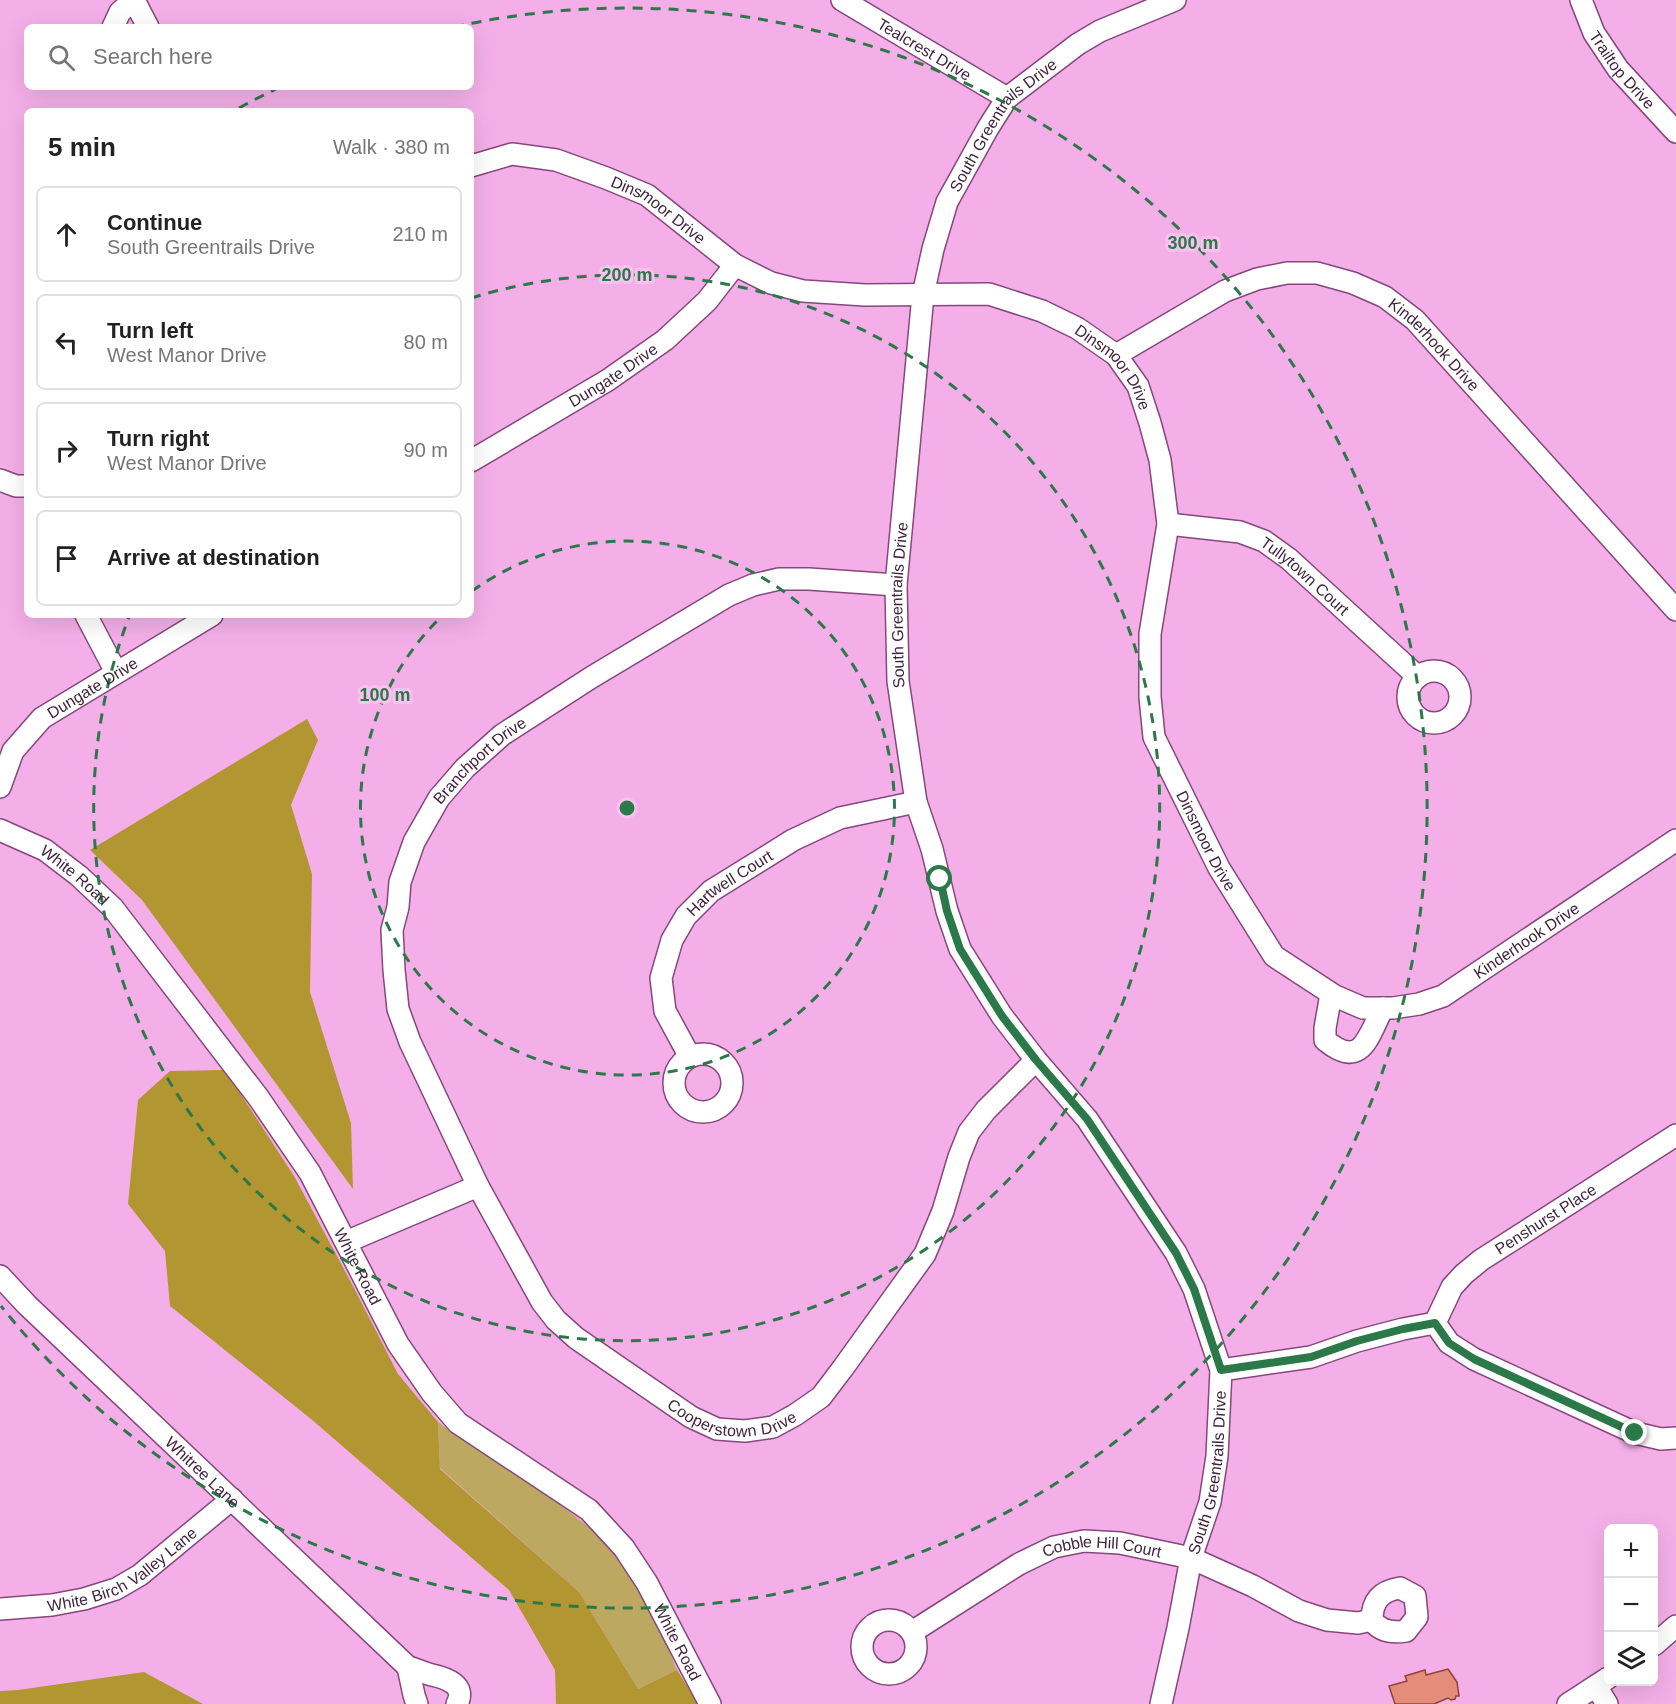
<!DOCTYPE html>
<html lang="en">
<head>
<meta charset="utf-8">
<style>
  :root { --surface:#fff; --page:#f6f6f6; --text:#222; --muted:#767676; --line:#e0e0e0 }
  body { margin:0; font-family:Arial,sans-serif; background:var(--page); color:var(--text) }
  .controls { position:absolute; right:18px; bottom:18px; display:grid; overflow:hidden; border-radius:9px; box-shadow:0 6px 24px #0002 }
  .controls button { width:54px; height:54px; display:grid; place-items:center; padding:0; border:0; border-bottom:2px solid var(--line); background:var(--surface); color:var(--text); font:30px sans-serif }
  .stop { position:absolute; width:18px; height:18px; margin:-14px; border:4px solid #2b7848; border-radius:50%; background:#fff }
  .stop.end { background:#2b7848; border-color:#fff; box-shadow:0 2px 6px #0008 }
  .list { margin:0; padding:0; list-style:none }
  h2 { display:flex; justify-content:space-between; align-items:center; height:78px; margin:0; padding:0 24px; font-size:26px }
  h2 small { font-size:20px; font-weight:400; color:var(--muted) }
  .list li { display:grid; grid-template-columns:39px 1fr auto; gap:18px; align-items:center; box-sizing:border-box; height:96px; margin:0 12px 12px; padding:0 12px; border:2px solid var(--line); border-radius:9px }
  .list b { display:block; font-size:22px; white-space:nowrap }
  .list p { margin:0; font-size:20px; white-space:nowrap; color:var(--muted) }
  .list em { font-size:20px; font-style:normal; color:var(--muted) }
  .icon { flex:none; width:33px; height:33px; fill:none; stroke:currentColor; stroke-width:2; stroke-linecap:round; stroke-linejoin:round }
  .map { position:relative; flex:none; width:1676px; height:1704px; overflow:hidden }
  .search { position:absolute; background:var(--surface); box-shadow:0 6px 24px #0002; left:24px; top:24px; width:450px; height:66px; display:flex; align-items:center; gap:15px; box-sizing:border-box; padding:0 21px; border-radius:9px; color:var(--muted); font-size:22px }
  .panel { position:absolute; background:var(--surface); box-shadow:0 6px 24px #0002; left:24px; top:108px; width:450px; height:510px; border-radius:9px }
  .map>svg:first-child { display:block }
  .green { fill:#bda861 }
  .forest { fill:#b29631 }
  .building { fill:#e38d7a; stroke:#914334; stroke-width:1.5 }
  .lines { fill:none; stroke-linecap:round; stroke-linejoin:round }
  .minor-casing { stroke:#85477c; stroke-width:24 }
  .minor { stroke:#fff; stroke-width:21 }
  .route { stroke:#2b7848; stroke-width:8 }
  .ring { fill:none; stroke:#2b7848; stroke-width:3; stroke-dasharray:10 8 }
  .labels { text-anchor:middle; stroke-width:6; stroke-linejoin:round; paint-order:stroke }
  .street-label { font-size:16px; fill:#40253c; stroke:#fac2ef }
  .centre { fill:#2b7848; stroke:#fac2ef; stroke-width:3 }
  .ring-label { font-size:18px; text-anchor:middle; font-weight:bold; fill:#2b7848; stroke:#fac2ef; stroke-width:6; stroke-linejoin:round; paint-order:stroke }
</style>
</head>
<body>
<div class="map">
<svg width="1676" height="1704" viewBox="0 0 1676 1704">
  <rect width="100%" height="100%" fill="#f4afe8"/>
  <path class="green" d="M438,1422C492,1464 557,1495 606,1543C640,1576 660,1627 677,1670L638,1689L579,1592L440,1468Z"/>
  <path class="forest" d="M307,719L318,740L291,805L312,874L310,992L351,1123L353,1189L142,900L90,850Z
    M225,1070L294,1176L353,1286L398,1374L438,1422L440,1469L579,1592L638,1689L677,1670L698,1704H556L555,1670L509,1590L311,1419L170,1306L165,1251L128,1204L138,1100L170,1071Z
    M144,1672L203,1704H0V1691L18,1690Z"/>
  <path class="building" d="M1448,1669L1457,1682L1459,1696H1456L1455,1699L1451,1700L1448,1698L1434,1704H1395L1389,1686L1407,1681L1405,1676L1425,1670L1426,1675Z"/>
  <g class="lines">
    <g class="minor-casing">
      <g id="minor">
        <path d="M134,0L148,27"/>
        <path id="s1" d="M842,0L1007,98"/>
        <path id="s2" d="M1581,0L1594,33L1618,69L1676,132"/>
        <path d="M113,27L120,12L134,0"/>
        <path id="s3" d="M471,166L512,154L556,160L606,178L647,195L735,265L771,283L803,291L865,295L989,294L1042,311L1077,328L1116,355L1138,386L1150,423L1160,460L1168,524L1150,634V697L1154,737L1219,868L1274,956L1335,996L1363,1008H1393L1419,1004L1443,996L1676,840"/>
        <path id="s4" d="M1116,355L1225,291L1257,279L1287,273H1317L1353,283L1385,297L1415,320L1676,610"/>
        <path id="s5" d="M471,461L608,380L665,340L707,301L735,265"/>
        <path d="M0,480L16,486H27"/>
        <path id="s6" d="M1168,524L1240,532L1264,541L1289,559L1418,677"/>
        <path d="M86,615L116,672"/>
        <circle cx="1434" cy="697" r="26"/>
        <path id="s7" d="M0,787L13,751L42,718L212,615"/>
        <path id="s8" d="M0,830L45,850L79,876L113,908L258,1097L310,1173L398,1344L432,1393L458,1423L589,1510L624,1548L647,1583L710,1704"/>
        <path d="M1331,994L1325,1028V1040C1362,1071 1368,1036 1383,1008"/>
        <circle cx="703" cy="1083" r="29"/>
        <path id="s9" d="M690,1057L665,1011L661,978L672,940L686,916L711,891L793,840L840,818L916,802"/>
        <path id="s10" d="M478,1186L410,1042L398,1009L394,970L392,930L398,907L400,882L414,842L439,798L465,768L502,735L592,677L729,595L753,585L779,579H809L896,585"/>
        <path id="s11" d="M346,1242L478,1186L542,1302L556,1320L576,1338L691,1417L717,1429L745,1431L773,1427L795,1415L821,1397L843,1368L925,1254L943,1211L959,1157L969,1132L986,1110L1036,1060"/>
        <path id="s12" d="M0,1276L27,1305L408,1667C416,1669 424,1673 432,1675C446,1678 467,1685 457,1704"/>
        <path id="s13" d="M1435,1323L1452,1287L1464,1274L1481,1260L1676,1135"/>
        <path d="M1221,1370L1311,1357L1357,1341L1403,1329L1435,1323L1449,1343L1474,1359L1635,1433L1661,1439L1676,1438"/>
        <path d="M1400,1588L1415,1596L1417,1617L1406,1631C1393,1633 1380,1632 1372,1620C1372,1600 1381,1591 1400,1588Z"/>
        <path id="s14" d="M0,1609L52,1605L84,1599L116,1589L140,1575L232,1499"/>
        <circle cx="889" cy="1647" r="27"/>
        <path id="s15" d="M912,1632L1019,1564L1054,1547L1084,1541L1120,1543L1191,1558L1253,1586L1299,1611L1327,1620L1358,1623L1372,1620"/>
        <path d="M1654,1645L1676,1626"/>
        <path d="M408,1667L414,1695L417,1704"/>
        <path d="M1596,1686L1607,1704"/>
        <path id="s16" d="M1161,1704L1178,1628L1191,1558L1210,1502L1217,1456L1221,1370L1194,1289L1176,1253L1087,1119L1036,1060L1002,1016L960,949L947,911L932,849L916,802L898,681L896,585L923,295L933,249L947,202L988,128L1007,98L1078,44L1100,31L1175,0"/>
        <path d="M1568,1704L1608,1678"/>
      </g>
    </g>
    <use href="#minor" class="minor"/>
  </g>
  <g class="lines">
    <path class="route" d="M940,879L947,911L960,949L1002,1016L1036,1060L1087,1119L1176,1253L1194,1289L1221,1370L1311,1357L1357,1341L1403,1329L1435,1323L1449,1343L1474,1359L1635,1433"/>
  </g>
  <g class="ring">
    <path d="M472 591A267 267 0 1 1 442 616"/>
    <path d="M471 298A533 533 0 1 1 129 617"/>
    <path d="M239 108A800 800 0 0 1 276 89M454 27A800 800 0 1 1 1 1306"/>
  </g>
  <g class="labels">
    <g class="street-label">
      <text dy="6" stroke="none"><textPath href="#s1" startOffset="96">Tealcrest Drive</textPath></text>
      <text dy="6" stroke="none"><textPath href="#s2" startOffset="82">Trailtop Drive</textPath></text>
      <text dy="6" stroke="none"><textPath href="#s16" startOffset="1696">South Greentrails Drive</textPath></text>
      <text dy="6" stroke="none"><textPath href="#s3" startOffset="202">Dinsmoor Drive</textPath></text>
      <text dy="6" stroke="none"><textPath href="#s4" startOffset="362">Kinderhook Drive</textPath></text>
      <text dy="6" stroke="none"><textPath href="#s3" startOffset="706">Dinsmoor Drive</textPath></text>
      <text dy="6" stroke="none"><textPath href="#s5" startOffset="166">Dungate Drive</textPath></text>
      <text dy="6" stroke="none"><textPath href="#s6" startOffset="152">Tullytown Court</textPath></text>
      <text dy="6" stroke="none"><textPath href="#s16" startOffset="1192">South Greentrails Drive</textPath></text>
      <text dy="6" stroke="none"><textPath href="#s7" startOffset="141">Dungate Drive</textPath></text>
      <text dy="6" stroke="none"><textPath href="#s10" startOffset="471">Branchport Drive</textPath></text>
      <text dy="6" stroke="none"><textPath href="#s3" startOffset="1209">Dinsmoor Drive</textPath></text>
      <text dy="6" stroke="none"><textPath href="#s8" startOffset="88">White Road</textPath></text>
      <text dy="6" stroke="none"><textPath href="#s9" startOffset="208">Hartwell Court</textPath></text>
      <text dy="6" stroke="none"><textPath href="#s3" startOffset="1628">Kinderhook Drive</textPath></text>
      <text dy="6" stroke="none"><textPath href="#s13" startOffset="156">Penshurst Place</textPath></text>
      <text dy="6" stroke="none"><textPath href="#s8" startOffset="574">White Road</textPath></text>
      <text dy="6" stroke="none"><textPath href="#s11" startOffset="507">Cooperstown Drive</textPath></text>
      <text dy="6" stroke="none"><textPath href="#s16" startOffset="237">South Greentrails Drive</textPath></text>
      <text dy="6" stroke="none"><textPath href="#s12" startOffset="282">Whitree Lane</textPath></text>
      <text dy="6" stroke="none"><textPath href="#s15" startOffset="214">Cobble Hill Court</textPath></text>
      <text dy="6" stroke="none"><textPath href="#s14" startOffset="132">White Birch Valley Lane</textPath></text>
      <text dy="6" stroke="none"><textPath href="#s8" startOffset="1078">White Road</textPath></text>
    </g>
  </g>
  <circle cx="627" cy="808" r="9" class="centre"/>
  <g class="ring-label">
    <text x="1193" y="249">300 m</text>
    <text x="627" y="281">200 m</text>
    <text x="385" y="701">100 m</text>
  </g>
</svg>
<div class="controls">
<button>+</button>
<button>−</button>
<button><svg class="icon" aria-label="layers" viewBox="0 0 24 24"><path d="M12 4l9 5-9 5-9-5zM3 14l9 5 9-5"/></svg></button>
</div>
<div class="stop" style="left:940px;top:879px"></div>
<div class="stop end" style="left:1635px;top:1433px"></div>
<div class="search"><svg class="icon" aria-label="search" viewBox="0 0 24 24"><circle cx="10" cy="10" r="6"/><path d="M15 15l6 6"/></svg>Search here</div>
<section class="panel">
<h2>5 min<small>Walk · 380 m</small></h2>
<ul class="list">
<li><svg class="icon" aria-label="ahead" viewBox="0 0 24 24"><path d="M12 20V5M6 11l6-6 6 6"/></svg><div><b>Continue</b><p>South Greentrails Drive</p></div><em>210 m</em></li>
<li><svg class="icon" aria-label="left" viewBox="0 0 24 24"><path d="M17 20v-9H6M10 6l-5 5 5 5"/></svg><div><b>Turn left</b><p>West Manor Drive</p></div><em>80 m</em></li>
<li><svg class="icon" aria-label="right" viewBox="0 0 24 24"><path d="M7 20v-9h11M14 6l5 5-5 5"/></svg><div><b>Turn right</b><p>West Manor Drive</p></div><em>90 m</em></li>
<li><svg class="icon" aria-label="arrive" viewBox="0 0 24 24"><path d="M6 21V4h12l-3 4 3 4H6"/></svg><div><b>Arrive at destination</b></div></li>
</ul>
</section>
</div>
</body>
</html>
